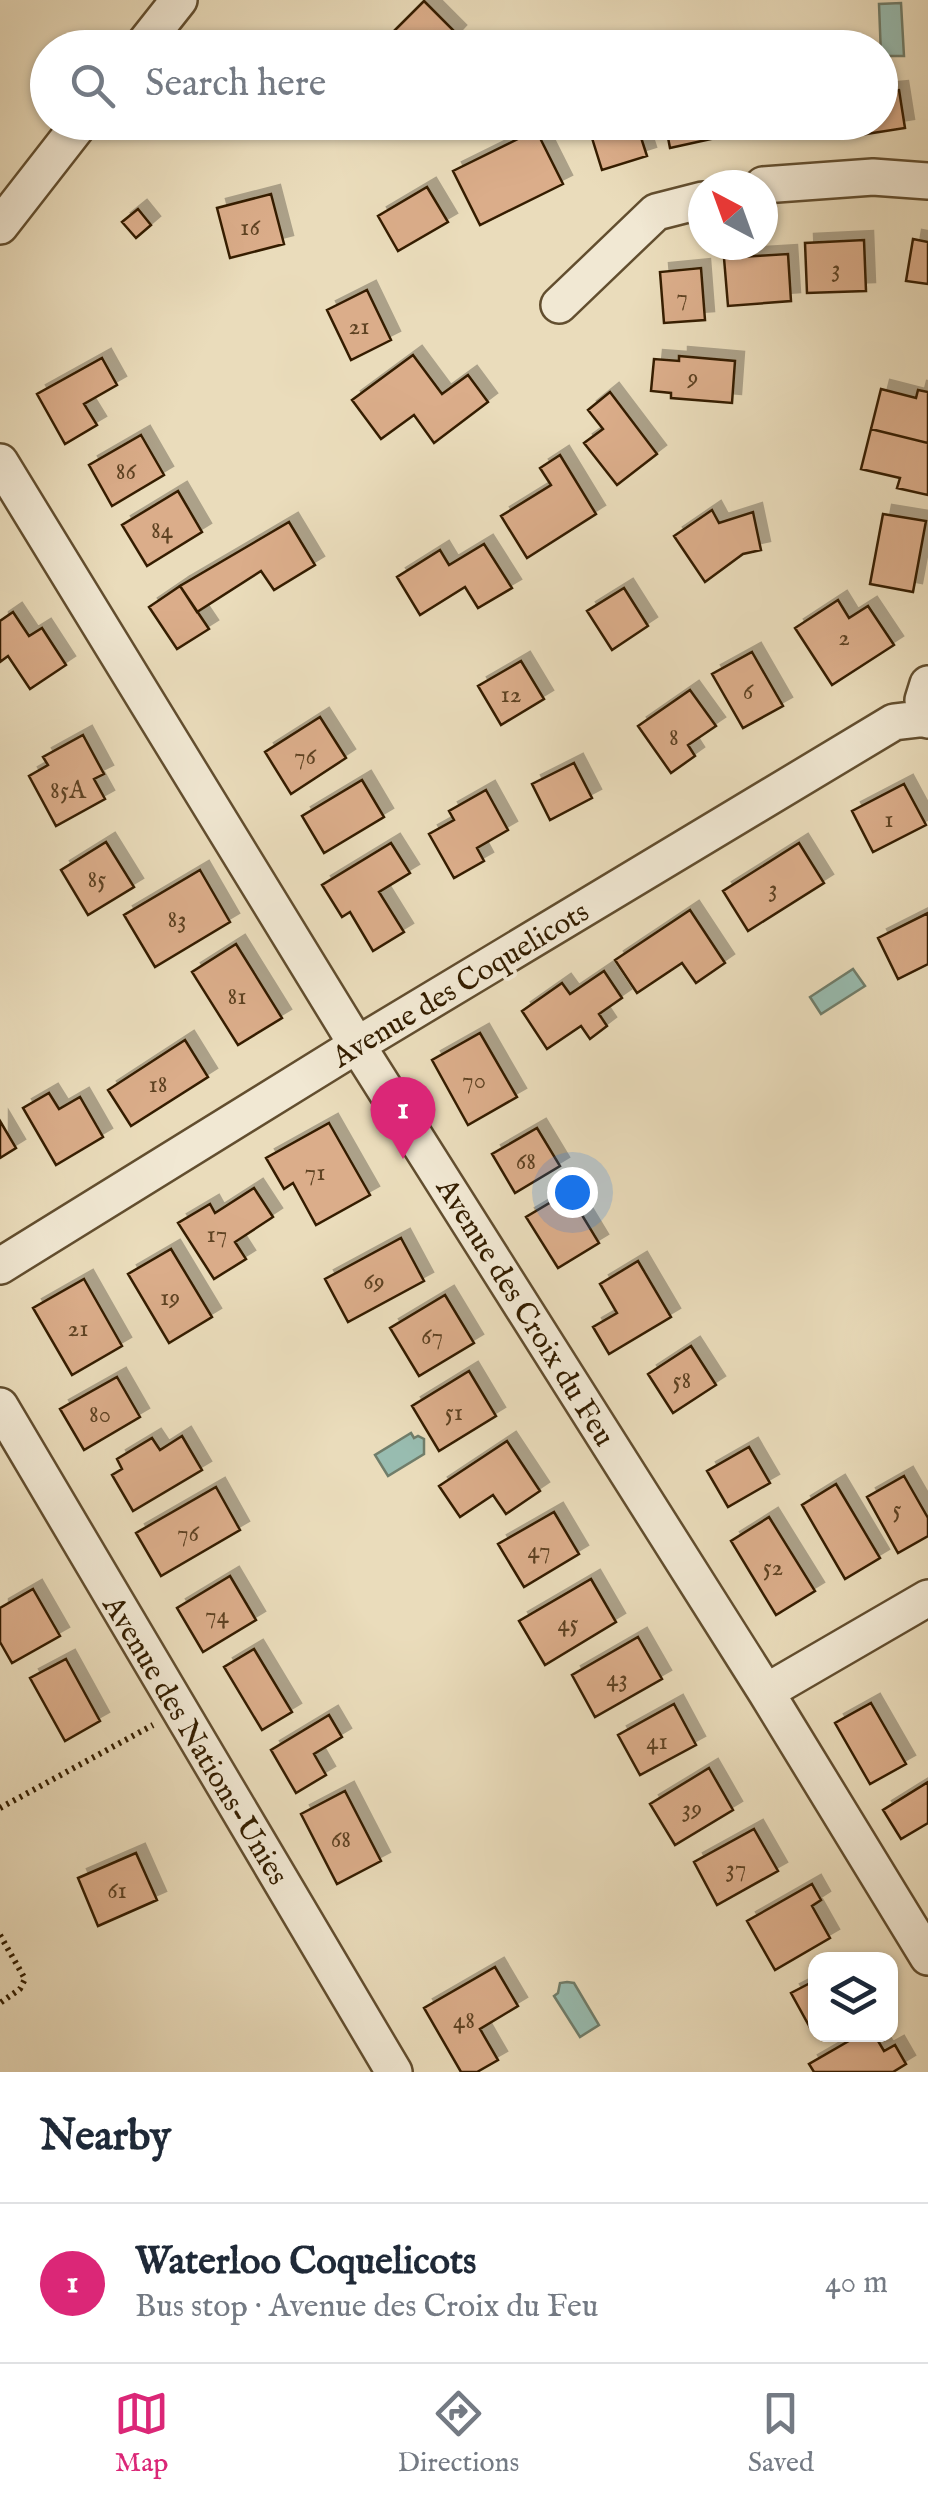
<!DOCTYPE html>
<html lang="en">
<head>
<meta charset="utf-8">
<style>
  :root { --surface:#fff; --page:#f6f6f7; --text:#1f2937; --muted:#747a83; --line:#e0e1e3; --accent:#db2777 }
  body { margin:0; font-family:"IM FELL English",serif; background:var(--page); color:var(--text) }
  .controls { position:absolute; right:30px; bottom:30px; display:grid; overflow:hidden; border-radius:20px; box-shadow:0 2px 8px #0004 }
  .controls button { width:90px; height:90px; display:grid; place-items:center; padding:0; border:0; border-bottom:2px solid var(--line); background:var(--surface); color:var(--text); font:50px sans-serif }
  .compass { position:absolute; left:688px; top:170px; width:90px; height:90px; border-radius:50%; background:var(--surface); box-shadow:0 2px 8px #0004; rotate:319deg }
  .you { position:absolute; left:572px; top:1192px; width:35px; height:35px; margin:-25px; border:8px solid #fff; border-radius:50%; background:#1a73e8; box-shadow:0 0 0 15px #1a73e833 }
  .badge { display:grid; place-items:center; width:65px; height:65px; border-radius:50%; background:var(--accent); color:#fff; font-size:32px; font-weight:700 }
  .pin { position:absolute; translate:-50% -82px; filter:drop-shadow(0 2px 5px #0008) }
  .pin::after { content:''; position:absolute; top:52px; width:35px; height:30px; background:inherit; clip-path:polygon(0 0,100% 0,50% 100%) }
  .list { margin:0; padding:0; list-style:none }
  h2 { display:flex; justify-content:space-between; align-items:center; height:130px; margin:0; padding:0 40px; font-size:42px }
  h2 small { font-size:32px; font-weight:400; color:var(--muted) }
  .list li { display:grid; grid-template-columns:65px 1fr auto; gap:30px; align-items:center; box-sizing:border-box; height:160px; padding:0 40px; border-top:2px solid var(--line) }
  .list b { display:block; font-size:38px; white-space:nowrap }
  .list p { margin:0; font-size:32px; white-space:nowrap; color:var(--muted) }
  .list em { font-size:32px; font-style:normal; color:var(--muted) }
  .icon { flex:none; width:55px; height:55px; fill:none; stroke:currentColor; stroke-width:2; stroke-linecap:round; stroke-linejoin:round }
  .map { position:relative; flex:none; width:928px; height:2072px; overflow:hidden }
  .search { position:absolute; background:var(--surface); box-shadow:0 2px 8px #0004; left:30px; right:30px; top:30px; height:110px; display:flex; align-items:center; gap:25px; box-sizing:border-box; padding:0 35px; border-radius:55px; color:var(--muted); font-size:38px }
  .sheet { height:290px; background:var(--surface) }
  nav { display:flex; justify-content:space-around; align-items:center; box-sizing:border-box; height:140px; border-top:2px solid var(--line); background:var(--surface); font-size:28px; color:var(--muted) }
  nav a { display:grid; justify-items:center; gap:5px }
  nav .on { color:var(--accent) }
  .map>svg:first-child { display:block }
  .water { fill:#98bcb0; stroke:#707d6a; stroke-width:2.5 }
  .building { fill:#dbad8a; stroke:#341e00; stroke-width:2.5; filter:url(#shadow) }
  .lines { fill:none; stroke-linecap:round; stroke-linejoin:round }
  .minor-casing { stroke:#624e2f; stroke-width:40 }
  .path { stroke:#341e00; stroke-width:6; stroke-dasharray:2.5 5; stroke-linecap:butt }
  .minor { stroke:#f1e8d3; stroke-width:35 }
  .labels { text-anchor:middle; stroke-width:8; stroke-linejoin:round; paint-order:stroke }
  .number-label { font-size:25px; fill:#5e4222 }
  .street-label { font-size:30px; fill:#341e00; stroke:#f1e8d3 }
</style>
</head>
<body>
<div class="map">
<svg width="928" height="2072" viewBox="0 0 928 2072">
  <defs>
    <filter id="shadow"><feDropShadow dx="9" dy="-9" stdDeviation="0" flood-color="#0004"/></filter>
  </defs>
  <rect width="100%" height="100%" fill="#eadcbb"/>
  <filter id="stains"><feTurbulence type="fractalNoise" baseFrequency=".002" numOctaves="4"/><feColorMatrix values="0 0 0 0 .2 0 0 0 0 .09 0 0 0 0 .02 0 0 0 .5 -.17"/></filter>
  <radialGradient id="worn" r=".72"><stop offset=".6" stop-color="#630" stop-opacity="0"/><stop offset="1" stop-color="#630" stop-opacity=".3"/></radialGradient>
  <path class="water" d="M901,3L904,56H881L879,4Z
    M853,969L865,986L821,1014L810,997Z
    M411,1433L414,1438L418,1436L424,1439V1454L388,1476L375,1455Z
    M567,1982L574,1983L599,2025L580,2037L554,1996L558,1993L560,1983Z"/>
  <path class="building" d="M424,1L457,34L444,48H395L386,39Z
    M899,90L905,128L847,137L845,122H880V92Z
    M587,122H636L647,156L602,170Z
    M665,122H717L720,137L670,148Z
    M748,122H811V131L748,133Z
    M536,130L563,184L480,225L453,171Z
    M427,187L448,222L398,251L378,216Z
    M271,194L284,244L230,258L217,208Z
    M138,209L151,225L136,238L122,222Z
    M913,239L928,242V284L906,281Z
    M864,240L866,291L807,293L805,243Z
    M788,254L791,301L728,306L724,258Z
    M701,268L705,320L664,323L660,272Z
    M367,290L391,340L351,360L327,310Z
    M413,355L442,394L468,375L488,402L434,443L414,415L381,439L352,400Z
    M679,356L735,361L732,403L671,398V393L651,391L654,359L679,361Z
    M102,358L117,385L84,404L97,425L65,444L37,394Z
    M881,389L916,398L918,390L928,392V443L871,429Z
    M610,392L657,454L617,485L584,443L603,429L588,410Z
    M871,429L928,443V495L897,488L900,478L861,469Z
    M141,435L164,475L112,506L89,465Z
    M560,455L596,514L527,558L501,516L551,485L540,468Z
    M178,491L202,532L147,566L122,525Z
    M712,510L719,523L753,512L761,550L743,554L705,582L674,536Z
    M883,514L926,521L913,592L870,584Z
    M289,522L315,565L274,590L261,571L197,612L180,586Z
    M484,544L512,588L478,608L465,587L420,615L397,577L440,550L449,565Z
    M180,586L209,629L177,649L149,607Z
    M624,588L648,626L612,650L587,611Z
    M838,600L849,618L868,606L894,645L832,685L795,628Z
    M13,612L29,636L42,628L66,665L30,689L8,656L0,662V621Z
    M752,652L783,706L743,728L712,674Z
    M521,661L544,699L501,725L478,686Z
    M690,690L716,726L688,745L695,756L671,773L638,726Z
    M320,717L346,758L291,794L265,752Z
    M83,735L104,774L94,779L105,799L56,826L29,776L48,765L43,757Z
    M574,763L592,798L550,820L532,784Z
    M362,780L384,817L324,853L302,816Z
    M904,784L926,825L873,852L852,811Z
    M486,790L508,830L477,848L484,861L454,878L429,834L454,820L449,811Z
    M106,842L134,887L88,915L61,870Z
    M391,843L410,873L379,892L404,932L373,951L350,912L342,917L322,885Z
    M799,843L824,883L748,931L723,891Z
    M200,870L230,922L155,967L124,915Z
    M690,910L725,963L696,983L682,963L637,993L615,960Z
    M928,913V964L898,979L878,938Z
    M236,944L282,1018L238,1045L192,972Z
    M604,971L622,998L599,1014L607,1026L590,1039L581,1026L547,1049L522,1011L562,983L570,994Z
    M480,1033L517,1097L468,1125L432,1060Z
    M185,1040L208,1077L131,1126L108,1090Z
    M49,1093L59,1109L80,1097L103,1137L56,1165L23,1108Z
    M0,1121L16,1148L0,1158Z
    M329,1123L370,1195L316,1225L293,1183L284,1189L266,1158Z
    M537,1128L560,1166L515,1193L492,1154Z
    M254,1188L273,1217L235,1242L246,1259L214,1279L178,1223L210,1204L215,1213Z
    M568,1192L599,1243L558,1268L526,1217Z
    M401,1238L424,1281L348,1322L325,1279Z
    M171,1249L212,1317L169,1343L128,1274Z
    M638,1261L671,1317L609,1354L593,1327L617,1313L600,1284Z
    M84,1279L122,1346L72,1375L33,1308Z
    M445,1295L474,1343L419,1376L390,1328Z
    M691,1346L716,1385L673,1413L648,1374Z
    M469,1371L496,1416L439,1451L412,1406Z
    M117,1377L140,1417L84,1450L60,1409Z
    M182,1436L202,1470L133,1511L112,1475L122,1469L117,1459L152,1438L160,1450Z
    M507,1441L540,1491L506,1514L493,1495L460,1517L439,1486Z
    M749,1447L770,1483L728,1507L707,1471Z
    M904,1476L928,1518V1536L898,1553L867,1497Z
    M836,1484L880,1558L845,1579L802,1505Z
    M216,1487L240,1530L161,1576L136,1533Z
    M554,1512L579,1554L524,1587L498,1544Z
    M769,1517L815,1591L776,1615L731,1541Z
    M230,1576L256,1620L203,1652L177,1608Z
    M591,1579L616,1622L545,1665L519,1621Z
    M33,1589L60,1636L12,1663L0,1642V1608Z
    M638,1637L662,1679L595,1717L572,1675Z
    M254,1649L292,1712L262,1730L224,1667Z
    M66,1659L100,1721L65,1741L30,1678Z
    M871,1703L906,1764L870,1784L835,1723Z
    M674,1704L696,1745L640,1775L618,1735Z
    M329,1715L342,1737L314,1754L326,1775L296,1793L271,1750Z
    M709,1768L733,1810L675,1845L650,1804Z
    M928,1782V1823L901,1839L883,1810Z
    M345,1791L381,1861L337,1884L301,1814Z
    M754,1829L778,1871L717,1905L694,1862Z
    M136,1853L157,1900L98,1926L78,1878Z
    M812,1884L821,1900L812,1906L830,1938L775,1970L747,1921Z
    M495,1967L518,2006L480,2029L498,2060L477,2072H461L424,2008Z
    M816,1980V2032L813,2033L791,1993Z
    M861,2034H874L884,2051L895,2045L906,2064L893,2072H814L809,2064Z"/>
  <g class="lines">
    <g class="minor-casing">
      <path id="minor" d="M141,48L179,0
        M763,185L873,177L928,181
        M0,226L81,122
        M559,305L656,212L703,200
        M0,462L357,1045L766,1692L928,1957
        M928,684L923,700L928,720
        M0,1266L357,1045L894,722L927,718
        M0,1406L394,2072
        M766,1692L928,1598"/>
    </g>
    <path class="path" d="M0,1808L153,1725
      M0,1935L25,1979L20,1989L0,2003"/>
    <use href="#minor" class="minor"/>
  </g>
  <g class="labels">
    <g class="number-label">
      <text x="250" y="235">16</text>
      <text x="836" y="276">3</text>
      <text x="682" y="305">7</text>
      <text x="359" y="334">21</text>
      <text x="693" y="385">9</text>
      <text x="126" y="479">86</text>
      <text x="162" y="538">84</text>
      <text x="844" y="645">2</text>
      <text x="748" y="699">6</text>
      <text x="511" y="702">12</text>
      <text x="674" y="745">8</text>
      <text x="305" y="764">76</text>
      <text x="68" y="798">85A</text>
      <text x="889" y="827">1</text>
      <text x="97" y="887">85</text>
      <text x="773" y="896">3</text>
      <text x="177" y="927">83</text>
      <text x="237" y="1004">81</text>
      <text x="474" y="1088">70</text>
      <text x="158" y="1092">18</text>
      <text x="526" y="1169">68</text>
      <text x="315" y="1180">71</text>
      <text x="217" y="1242">17</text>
      <text x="374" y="1289">69</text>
      <text x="170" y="1305">19</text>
      <text x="78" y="1336">21</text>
      <text x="432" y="1344">67</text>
      <text x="682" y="1388">58</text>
      <text x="454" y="1420">51</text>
      <text x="100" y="1422">80</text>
      <text x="897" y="1517">5</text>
      <text x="188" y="1541">76</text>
      <text x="539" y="1558">47</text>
      <text x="773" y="1575">52</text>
      <text x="217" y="1623">74</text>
      <text x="568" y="1631">45</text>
      <text x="617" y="1686">43</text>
      <text x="657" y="1749">41</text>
      <text x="692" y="1816">39</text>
      <text x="341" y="1847">68</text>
      <text x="736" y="1876">37</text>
      <text x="117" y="1898">61</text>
      <text x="464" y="2028">48</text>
    </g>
    <g class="street-label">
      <text transform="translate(460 984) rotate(-31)" y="10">Avenue des Coquelicots</text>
      <text transform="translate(526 1312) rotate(58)" y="10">Avenue des Croix du Feu</text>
      <text transform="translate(196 1740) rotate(59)" y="10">Avenue des Nations-Unies</text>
    </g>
  </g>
  <rect width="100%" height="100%" filter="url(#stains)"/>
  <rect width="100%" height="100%" fill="url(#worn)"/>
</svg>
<div class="controls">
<button><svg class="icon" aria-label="layers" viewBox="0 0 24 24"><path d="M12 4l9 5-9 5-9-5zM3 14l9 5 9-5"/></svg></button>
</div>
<svg class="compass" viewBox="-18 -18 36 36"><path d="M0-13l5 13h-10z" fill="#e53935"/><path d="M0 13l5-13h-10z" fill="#747a83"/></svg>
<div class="you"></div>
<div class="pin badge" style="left:403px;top:1159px">1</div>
<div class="search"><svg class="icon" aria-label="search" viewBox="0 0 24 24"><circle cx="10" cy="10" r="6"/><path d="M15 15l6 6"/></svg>Search here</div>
</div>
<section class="sheet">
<h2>Nearby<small></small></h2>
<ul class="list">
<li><span class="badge">1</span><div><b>Waterloo Coquelicots</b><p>Bus stop · Avenue des Croix du Feu</p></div><em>40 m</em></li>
</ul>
</section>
<nav>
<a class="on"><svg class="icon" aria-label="map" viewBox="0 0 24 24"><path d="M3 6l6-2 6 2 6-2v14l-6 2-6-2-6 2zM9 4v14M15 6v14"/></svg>Map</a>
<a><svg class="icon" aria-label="directions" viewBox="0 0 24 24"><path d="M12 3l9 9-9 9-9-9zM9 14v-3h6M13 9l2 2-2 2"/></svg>Directions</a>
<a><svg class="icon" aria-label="saved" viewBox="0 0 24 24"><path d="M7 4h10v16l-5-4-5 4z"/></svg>Saved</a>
</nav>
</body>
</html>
